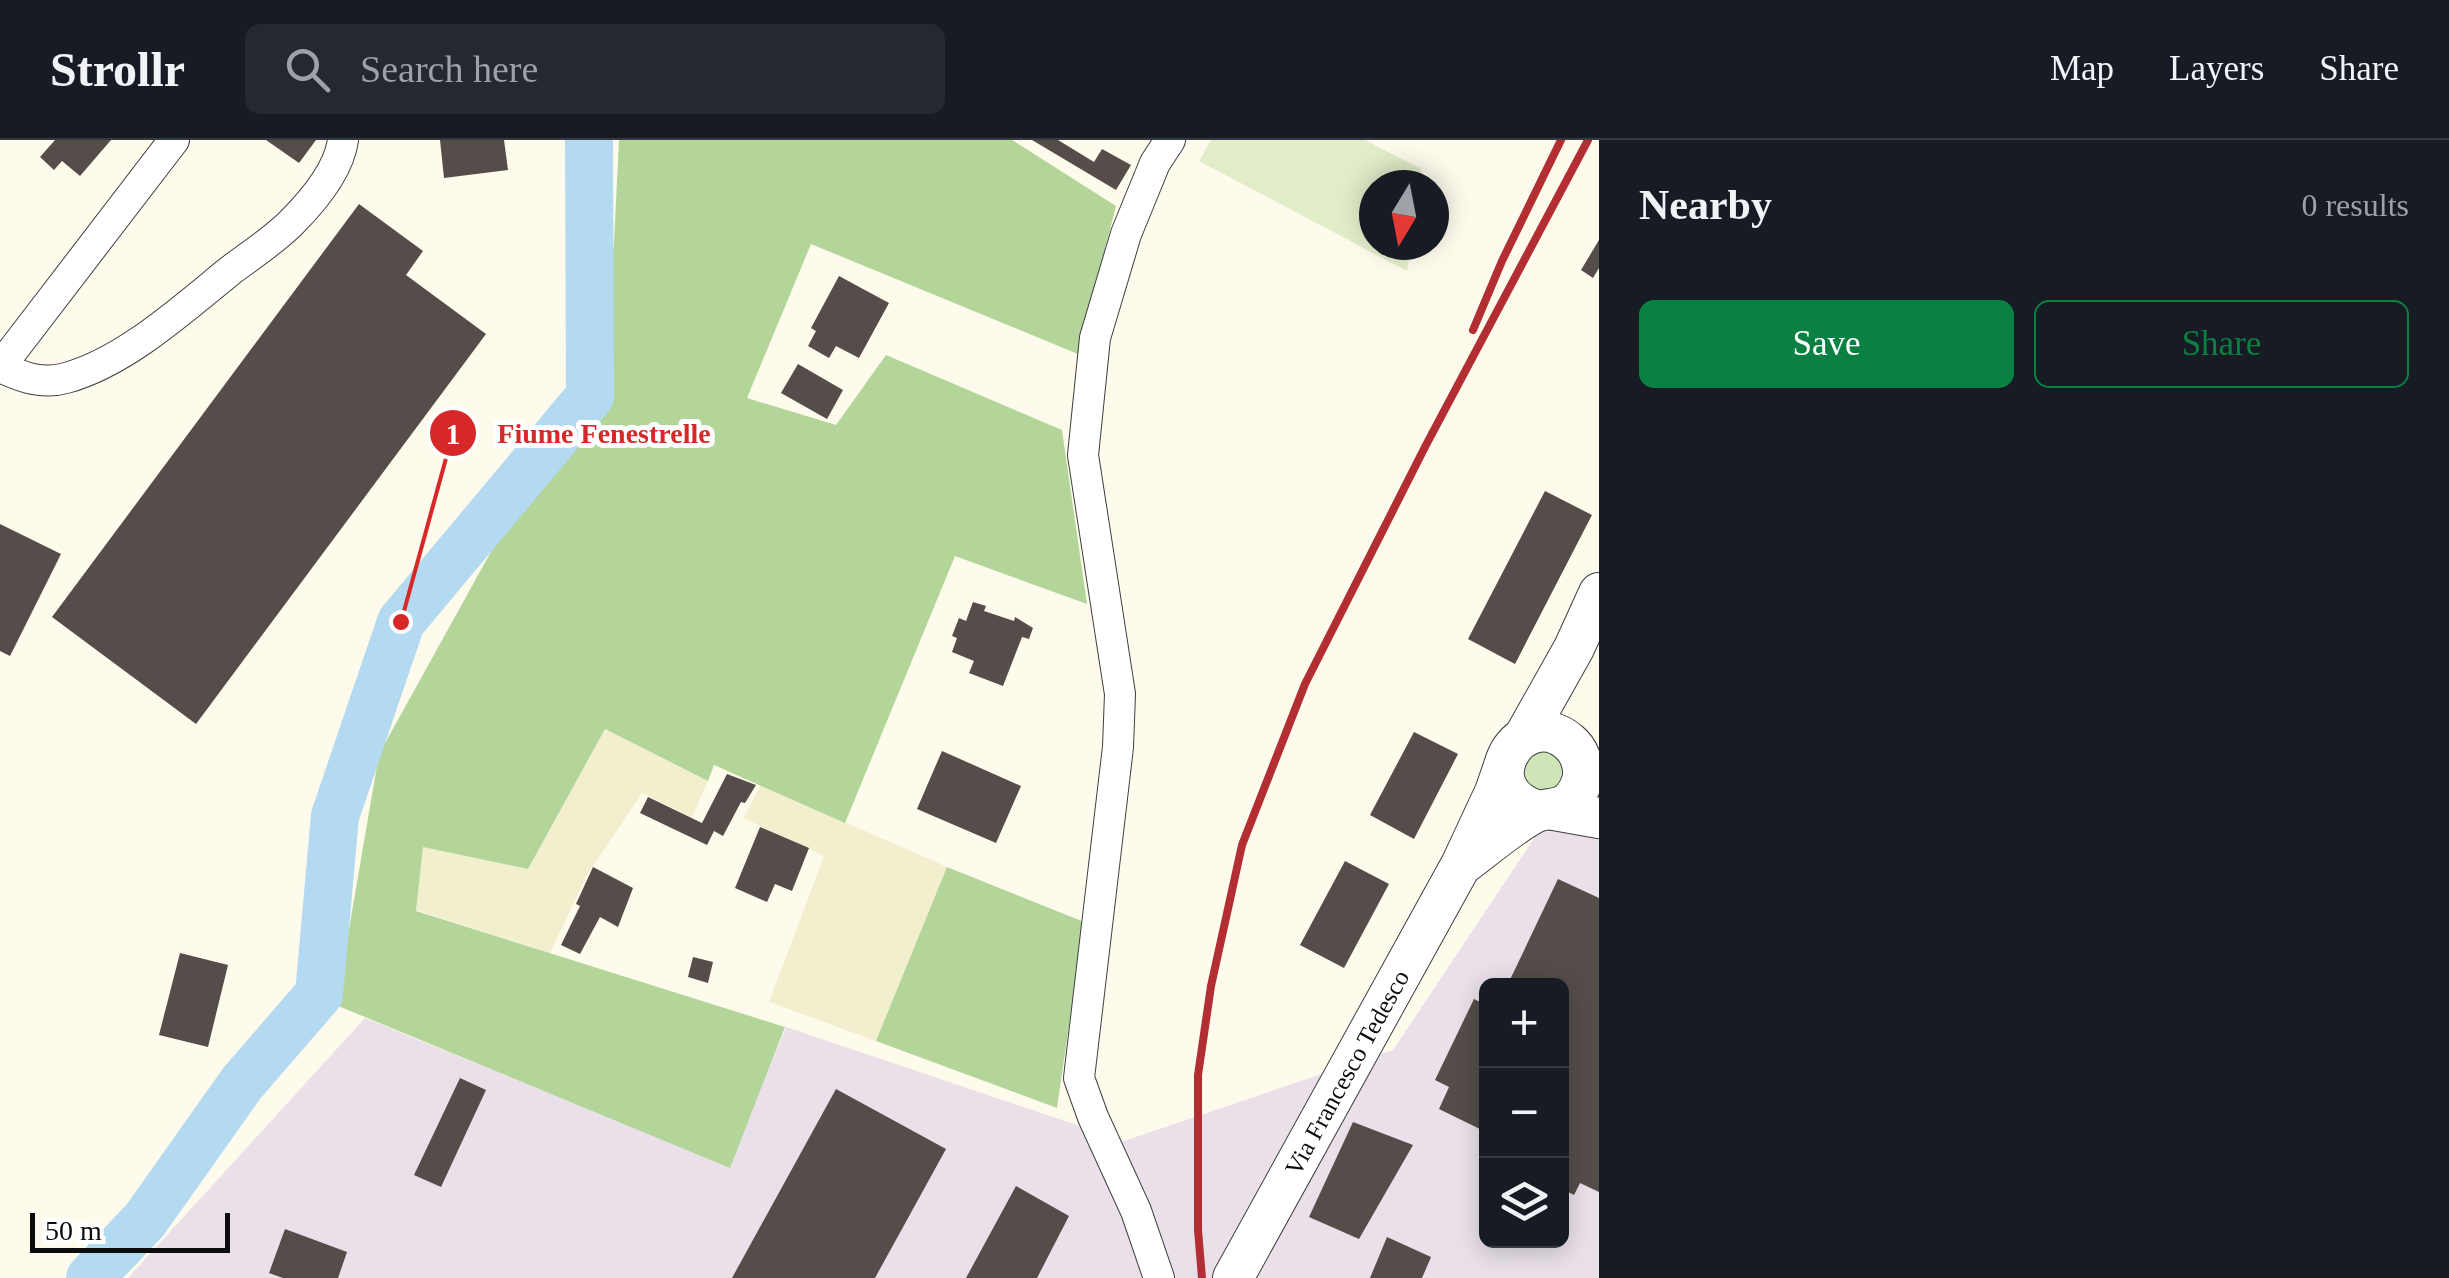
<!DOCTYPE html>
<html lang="en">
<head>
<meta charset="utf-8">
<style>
  :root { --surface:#171b24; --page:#242831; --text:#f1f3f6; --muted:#9ea1a6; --line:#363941; --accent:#0b8043 }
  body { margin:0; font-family:Georgia,serif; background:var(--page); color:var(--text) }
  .controls { position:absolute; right:30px; bottom:30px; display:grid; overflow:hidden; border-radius:15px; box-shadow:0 5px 25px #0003 }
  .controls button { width:90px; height:90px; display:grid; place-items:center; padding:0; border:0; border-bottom:2px solid var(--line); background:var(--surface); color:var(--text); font:50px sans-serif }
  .compass { position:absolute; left:1359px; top:30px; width:90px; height:90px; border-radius:50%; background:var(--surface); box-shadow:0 5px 25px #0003; rotate:190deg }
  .scale { position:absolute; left:30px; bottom:25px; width:200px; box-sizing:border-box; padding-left:10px; border:5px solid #0c0c0c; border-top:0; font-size:28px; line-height:35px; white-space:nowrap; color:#0c0c0c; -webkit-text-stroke:8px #fff; paint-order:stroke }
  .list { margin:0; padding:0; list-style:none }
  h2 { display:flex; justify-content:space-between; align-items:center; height:130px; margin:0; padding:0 40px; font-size:42px }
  h2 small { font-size:32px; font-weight:400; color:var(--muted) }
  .actions { display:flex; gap:20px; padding:30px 40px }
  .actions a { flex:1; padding:22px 0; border:2px solid var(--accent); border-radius:15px; text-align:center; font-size:35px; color:var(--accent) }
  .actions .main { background:var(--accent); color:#fff }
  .icon { flex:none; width:55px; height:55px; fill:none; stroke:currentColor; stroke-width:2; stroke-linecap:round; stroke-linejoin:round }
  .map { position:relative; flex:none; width:1599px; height:1138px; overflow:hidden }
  header { display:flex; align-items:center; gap:60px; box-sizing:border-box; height:140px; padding:0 50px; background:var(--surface); border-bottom:2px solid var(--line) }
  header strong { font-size:48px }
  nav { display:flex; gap:55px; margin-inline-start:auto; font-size:35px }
  .search { width:700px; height:90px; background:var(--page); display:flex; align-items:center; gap:25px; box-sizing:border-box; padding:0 35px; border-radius:15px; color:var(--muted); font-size:38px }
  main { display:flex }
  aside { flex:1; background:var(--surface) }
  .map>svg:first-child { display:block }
  .industrial { fill:#e9e0ea; fill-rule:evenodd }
  .farmland { fill:#f2efce }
  .green { fill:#cfe5b8 }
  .forest { fill:#b3d599 }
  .pitch { fill:#e1edc9 }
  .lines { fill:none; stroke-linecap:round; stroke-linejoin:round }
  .river { stroke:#b4daf1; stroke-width:48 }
  .building { fill:#544d49 }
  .minor-casing { stroke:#3f3f3f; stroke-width:32 }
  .tertiary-casing { stroke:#3f3f3f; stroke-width:42 }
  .minor { stroke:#fff; stroke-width:30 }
  .tertiary { stroke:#fff; stroke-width:40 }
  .rail { stroke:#b22e33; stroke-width:8 }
  .labels { text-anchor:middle; stroke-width:10; stroke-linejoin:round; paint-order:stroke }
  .street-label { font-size:25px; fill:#0c0c0c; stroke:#fff }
  .leader { fill:none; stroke:#d62828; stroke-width:4 }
  .callout-dot { fill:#d62828; stroke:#fff; stroke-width:4 }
  .mark-label { font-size:30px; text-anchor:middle; font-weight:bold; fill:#fff }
  .callout-label { font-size:28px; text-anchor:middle; font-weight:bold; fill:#d62828; stroke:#fff; stroke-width:10; stroke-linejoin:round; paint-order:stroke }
</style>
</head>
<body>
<header>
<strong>Strollr</strong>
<div class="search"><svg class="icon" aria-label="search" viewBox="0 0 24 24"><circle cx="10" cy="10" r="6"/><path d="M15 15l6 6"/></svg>Search here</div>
<nav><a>Map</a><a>Layers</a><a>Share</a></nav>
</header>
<main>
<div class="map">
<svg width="1599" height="1138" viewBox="0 0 1599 1138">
  <rect width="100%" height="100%" fill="#fefaec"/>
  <path class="industrial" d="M1551,673L1599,699V1138H128L365,878L729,1027L786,887L1124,1001L1393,910ZM1486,846H1562V1100H1486Z"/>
  <path class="farmland" d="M605,589L708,641L692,677L642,653L587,735L550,813L416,770L423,706L528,729Z
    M761,645L947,727L876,901L769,862L824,716L743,678Z"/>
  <path class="green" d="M1550,610L1567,629L1562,646L1547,655L1524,643L1521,626L1532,612Z"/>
  <path class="forest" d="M619,0H1012L1116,66L1078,214L811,104L747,258L836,285L886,215L1062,290L1087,464L955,416L845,683L714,625L708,641L605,589L528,729L423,707L416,771L785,887L730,1028L336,865L379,614L498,399L596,277L614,102Z
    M947,727L1084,782L1057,968L876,901Z"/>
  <path class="pitch" d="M1211,0H1365L1421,29L1419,45H1374V105H1411L1407,131L1199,21Z"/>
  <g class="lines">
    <path class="river" d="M90,1138L145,1080L242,943L319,854L335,676L401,482L590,256L589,0"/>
  </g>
  <path class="building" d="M55,0H111L80,36L62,21L54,30L40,17Z
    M266,0H316L299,23Z
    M440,0H504L508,30L444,38Z
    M1032,0H1058L1094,22L1102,9L1131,25L1116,50Z
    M359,64L423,111L406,135L486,194L196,584L52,477Z
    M1599,100V128L1593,138L1581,130Z
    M839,136L889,163L859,218L836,206L829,218L808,206L816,191L811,188Z
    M798,224L843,250L827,279L781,253Z
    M1545,351L1592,375L1515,524L1468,499Z
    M0,384L61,414L10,516L0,511Z
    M973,462L986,466L984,471L1014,481L1015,477L1033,488L1029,499L1022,497L1003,546L969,533L974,521L952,512L957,498L952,496L959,478L966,481Z
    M1414,592L1458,614L1414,699L1370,675Z
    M942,611L1021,646L996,703L917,669Z
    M727,634L756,645L745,663L741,662L723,696L714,691L707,705L640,673L648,657L702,683Z
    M760,687L809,708L792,751L775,744L767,762L735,748Z
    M1345,721L1389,744L1344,828L1300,805Z
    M593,727L633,748L618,787L600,777L580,814L561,805L580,766L576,764Z
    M1558,739L1599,758V1052L1580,1043L1574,1055L1562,1049V846H1507Z
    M180,813L228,825L208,907L159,895Z
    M693,817L713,822L708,843L688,837Z
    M1474,859L1486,865V992L1439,969L1449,947L1435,940Z
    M460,938L486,950L441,1047L414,1035Z
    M836,949L946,1009L875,1138H732Z
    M1353,982L1413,1005L1359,1099L1309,1077Z
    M1016,1046L1069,1076L1037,1138H966Z
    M285,1089L347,1112L338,1138H283L269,1133Z
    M1387,1097L1431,1117L1422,1138H1370Z"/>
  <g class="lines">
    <g class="minor-casing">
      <path id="minor" d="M0,227C22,237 42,245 66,238C125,222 184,168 231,130C251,115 274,100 291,83C312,62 339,30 343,0
        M0,227L174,0
        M1159,1138L1136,1071L1093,977L1079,938L1118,607L1120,554L1083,315L1095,198L1126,94L1155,23L1170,0"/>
    </g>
    <g class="tertiary-casing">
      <g id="tertiary">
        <path d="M1524,597L1574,508L1599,453"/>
        <path d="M1554,670L1599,678"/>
        <path d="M1463,724C1480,712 1521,677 1539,671C1549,668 1558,670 1568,663C1576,656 1581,647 1583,637C1584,624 1579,610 1569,602C1523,562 1466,648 1538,671"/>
        <path id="s1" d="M1233,1138L1461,725L1495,652L1505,623"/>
      </g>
    </g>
    <use href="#minor" class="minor"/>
    <use href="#tertiary" class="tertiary"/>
    <path class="rail" d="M1473,190L1502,121L1561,0
      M1202,1138L1198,1090V935L1211,846L1242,705L1305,544L1426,305L1588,0"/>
  </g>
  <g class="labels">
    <g class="street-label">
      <text dy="9" stroke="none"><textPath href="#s1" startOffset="235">Via Francesco Tedesco</textPath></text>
    </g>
  </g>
  <path class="leader" d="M401 482L453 293"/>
  <g class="callout-dot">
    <circle cx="401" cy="482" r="10"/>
    <circle cx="453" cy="293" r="25"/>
  </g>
  <g class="mark-label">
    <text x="453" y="304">1</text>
  </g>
  <g class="callout-label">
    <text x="604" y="303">Fiume Fenestrelle</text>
  </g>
</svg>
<div class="controls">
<button>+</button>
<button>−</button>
<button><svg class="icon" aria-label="layers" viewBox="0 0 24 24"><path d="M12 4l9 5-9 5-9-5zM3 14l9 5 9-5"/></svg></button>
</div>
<svg class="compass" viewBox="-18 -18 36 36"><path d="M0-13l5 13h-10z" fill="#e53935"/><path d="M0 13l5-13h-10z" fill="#9ea1a6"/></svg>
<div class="scale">50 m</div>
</div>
<aside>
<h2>Nearby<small>0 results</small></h2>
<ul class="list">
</ul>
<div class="actions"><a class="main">Save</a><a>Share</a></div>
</aside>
</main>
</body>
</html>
